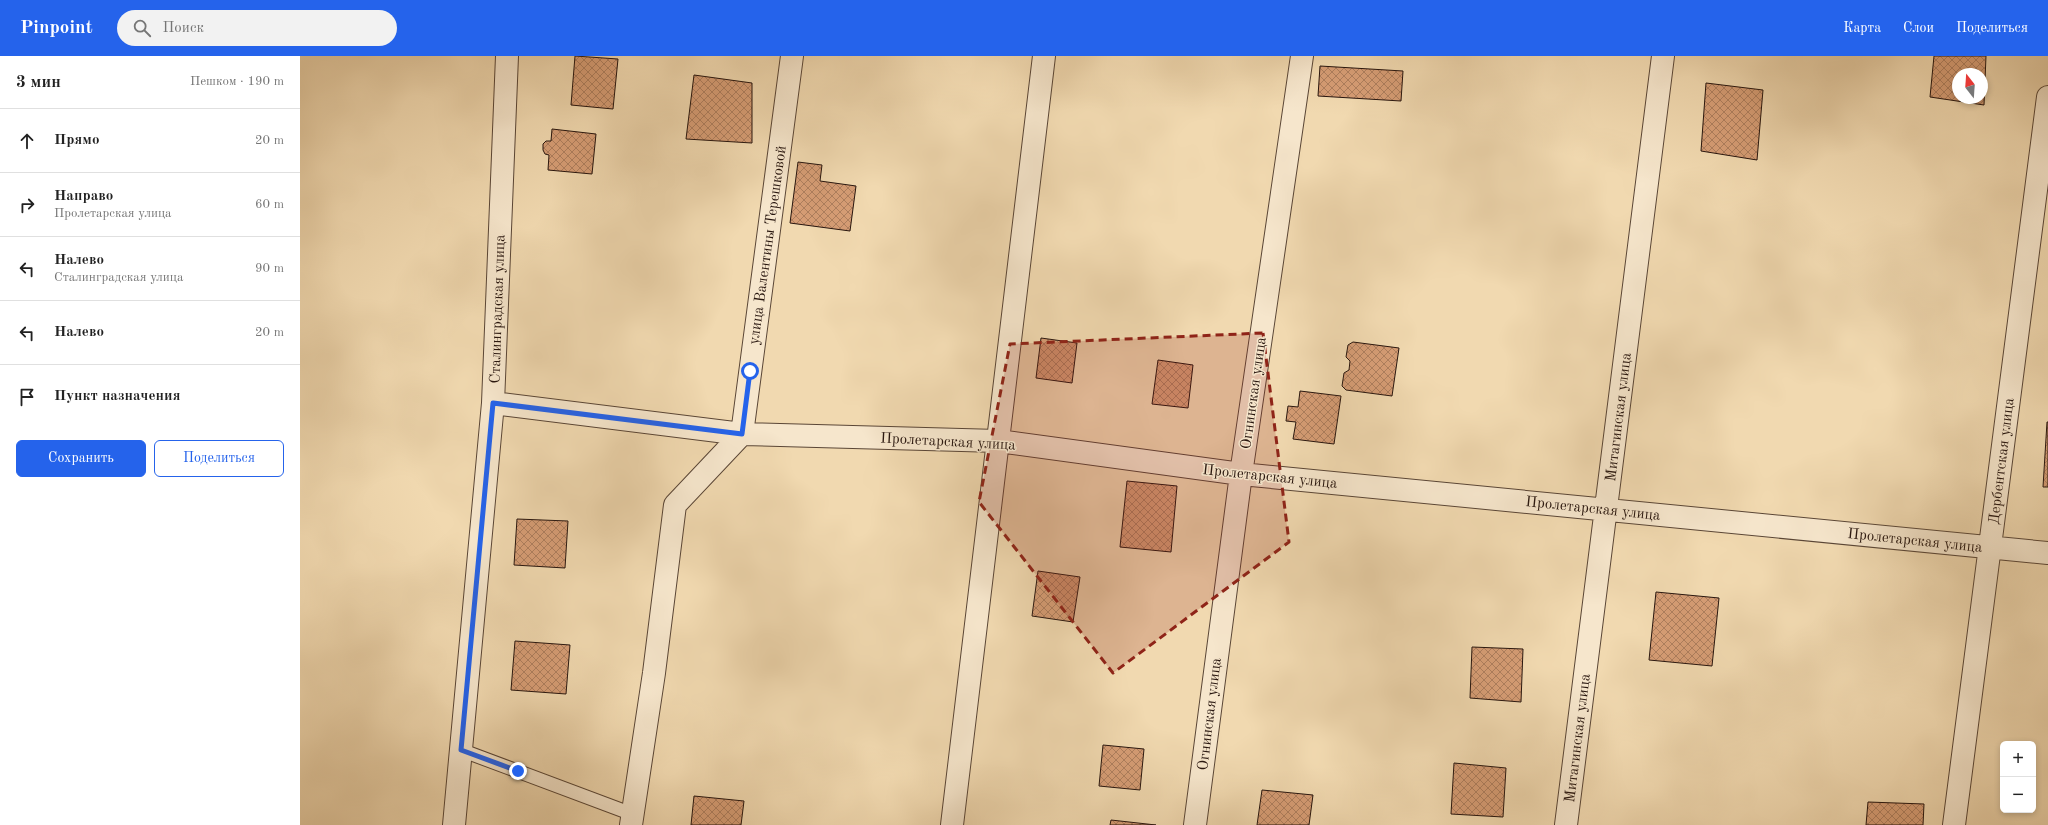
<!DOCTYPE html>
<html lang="ru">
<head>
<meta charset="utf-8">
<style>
  :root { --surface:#fff; --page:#f2f2f2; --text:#222; --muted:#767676; --line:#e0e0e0; --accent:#2563eb }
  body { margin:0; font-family:"Old Standard TT",serif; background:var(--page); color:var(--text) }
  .controls { position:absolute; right:12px; bottom:12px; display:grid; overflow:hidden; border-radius:6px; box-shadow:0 2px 6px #0003 }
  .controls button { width:36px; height:36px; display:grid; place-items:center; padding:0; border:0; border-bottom:1px solid var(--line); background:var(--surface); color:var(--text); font:20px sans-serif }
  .compass { position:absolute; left:1652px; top:12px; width:36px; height:36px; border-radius:50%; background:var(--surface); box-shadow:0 2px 6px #0003; rotate:343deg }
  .stop { position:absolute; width:12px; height:12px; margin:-9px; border:3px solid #2563eb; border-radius:50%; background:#fff }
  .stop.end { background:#2563eb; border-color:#fff; box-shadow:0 1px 4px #0008 }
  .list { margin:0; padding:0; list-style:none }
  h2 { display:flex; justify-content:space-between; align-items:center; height:52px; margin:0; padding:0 16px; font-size:17px }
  h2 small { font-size:13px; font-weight:400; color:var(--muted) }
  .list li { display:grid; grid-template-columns:26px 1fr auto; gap:12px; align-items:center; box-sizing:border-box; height:64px; padding:0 16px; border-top:1px solid var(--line) }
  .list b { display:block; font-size:15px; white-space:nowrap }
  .list p { margin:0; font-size:13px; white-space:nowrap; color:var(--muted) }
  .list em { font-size:13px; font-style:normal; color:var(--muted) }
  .actions { display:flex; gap:8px; padding:12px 16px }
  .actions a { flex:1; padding:9px 0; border:1px solid var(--accent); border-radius:6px; text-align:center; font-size:14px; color:var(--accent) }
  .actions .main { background:var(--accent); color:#fff }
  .icon { flex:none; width:22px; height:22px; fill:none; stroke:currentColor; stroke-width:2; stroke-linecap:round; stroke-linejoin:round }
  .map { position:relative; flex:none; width:1748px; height:769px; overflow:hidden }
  header { display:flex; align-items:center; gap:24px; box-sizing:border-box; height:56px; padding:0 20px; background:var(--accent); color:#fff }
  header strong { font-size:19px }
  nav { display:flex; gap:22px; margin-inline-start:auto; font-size:14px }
  .search { width:280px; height:36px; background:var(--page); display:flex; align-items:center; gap:10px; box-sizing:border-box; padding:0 14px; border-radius:22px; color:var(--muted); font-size:15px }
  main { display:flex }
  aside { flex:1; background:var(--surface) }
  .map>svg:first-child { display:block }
  .building { fill:url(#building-cross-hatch); stroke:#27150e; fill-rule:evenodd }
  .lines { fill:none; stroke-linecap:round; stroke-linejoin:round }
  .service-casing { stroke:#5a4636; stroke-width:15 }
  .minor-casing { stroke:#5a4636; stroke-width:24 }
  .service { stroke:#f6e6cc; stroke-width:13 }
  .minor { stroke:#f6e6cc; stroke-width:22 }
  .route { stroke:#2563eb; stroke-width:5 }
  .marked { fill:#8f2418; fill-opacity:0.2; stroke:#8f2418; stroke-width:3; stroke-dasharray:8 5; stroke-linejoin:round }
  .labels { text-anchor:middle; stroke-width:3; stroke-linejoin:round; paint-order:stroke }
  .street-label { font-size:15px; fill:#27150e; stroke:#f6e6cc }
</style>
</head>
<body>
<header>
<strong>Pinpoint</strong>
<div class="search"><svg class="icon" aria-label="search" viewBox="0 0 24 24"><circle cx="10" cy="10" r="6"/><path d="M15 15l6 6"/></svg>Поиск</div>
<nav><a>Карта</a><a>Слои</a><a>Поделиться</a></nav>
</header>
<main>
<aside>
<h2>3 мин<small>Пешком · 190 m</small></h2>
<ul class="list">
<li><svg class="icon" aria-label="ahead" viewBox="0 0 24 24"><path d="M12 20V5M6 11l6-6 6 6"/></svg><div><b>Прямо</b></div><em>20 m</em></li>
<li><svg class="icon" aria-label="right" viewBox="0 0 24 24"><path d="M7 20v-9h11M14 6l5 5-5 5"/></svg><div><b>Направо</b><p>Пролетарская улица</p></div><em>60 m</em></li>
<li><svg class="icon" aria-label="left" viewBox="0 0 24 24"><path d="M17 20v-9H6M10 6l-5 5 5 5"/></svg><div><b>Налево</b><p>Сталинградская улица</p></div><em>90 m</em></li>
<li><svg class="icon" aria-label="left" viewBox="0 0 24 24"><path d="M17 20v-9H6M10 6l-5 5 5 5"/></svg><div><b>Налево</b></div><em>20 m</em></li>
<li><svg class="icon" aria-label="arrive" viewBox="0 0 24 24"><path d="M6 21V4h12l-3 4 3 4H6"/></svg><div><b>Пункт назначения</b></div></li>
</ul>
<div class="actions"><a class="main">Сохранить</a><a>Поделиться</a></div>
</aside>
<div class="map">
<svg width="1748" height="769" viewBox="0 0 1748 769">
  <defs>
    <pattern id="building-cross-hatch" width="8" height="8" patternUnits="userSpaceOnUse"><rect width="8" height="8" fill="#d69d75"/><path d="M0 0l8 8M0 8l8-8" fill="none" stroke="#ae7f5e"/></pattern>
  </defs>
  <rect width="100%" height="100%" fill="#f1d9b0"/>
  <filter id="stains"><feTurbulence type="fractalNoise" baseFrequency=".005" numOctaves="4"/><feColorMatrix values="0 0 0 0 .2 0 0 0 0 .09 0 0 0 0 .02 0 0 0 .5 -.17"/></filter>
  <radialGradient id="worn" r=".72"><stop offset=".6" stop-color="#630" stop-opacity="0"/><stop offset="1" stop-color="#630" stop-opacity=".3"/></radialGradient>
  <path class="building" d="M275,0L318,3L313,53L271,49Z
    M1634,0H1686L1684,49L1630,41ZM1658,18H1682V42H1658Z
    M1020,10L1103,15L1101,45L1018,40Z
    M394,19L452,27V87L386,83Z
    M1406,27L1463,34L1457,104L1401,95Z
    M252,73L296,78L292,118L248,114L249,99L245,98L243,94V88L246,85H251Z
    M498,106L522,109L520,125L556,130L550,175L490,167Z
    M741,282L777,287L772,327L736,322Z
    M1053,286L1099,292L1092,340L1046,334L1042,330L1044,317L1049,314L1050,305L1046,301L1048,289Z
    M858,304L893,309L888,352L852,348Z
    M1000,335L1041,340L1034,388L993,383L996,366L986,365L988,350L998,351Z
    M1747,366H1748V431H1743Z
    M827,425L877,430L871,496L820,491Z
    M217,463L268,465L265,512L214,509Z
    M738,515L780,521L773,566L732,560Z
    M1356,536L1419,542L1412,610L1349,604Z
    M215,585L270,589L266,638L211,634Z
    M1172,591L1223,593L1221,646L1170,642Z
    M803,689L844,693L840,734L799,730Z
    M1154,707L1206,712L1203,761L1151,758Z
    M962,734L1013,739L1009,769H957Z
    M394,740L444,745L441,769H391Z
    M1568,746L1624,748L1623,769H1566Z
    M811,764L856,769H810Z"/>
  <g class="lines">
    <g class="service-casing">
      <path id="service" d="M161,694L332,758"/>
    </g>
    <g class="minor-casing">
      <path id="minor" d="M193,347L442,378L698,385L941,418L1748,497
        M154,769L193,347L207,0
        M331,769L354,617L375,449L442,378L492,0
        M652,769L744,0
        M895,769L941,418L1002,0
        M1266,769L1363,0
        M1654,769L1748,41"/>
    </g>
    <use href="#service" class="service"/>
    <use href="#minor" class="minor"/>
  </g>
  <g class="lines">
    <path class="route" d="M218,715L161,694L193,347L442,378L450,315"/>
  </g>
  <path class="marked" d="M963,277L989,486L813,617L679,446L710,288Z"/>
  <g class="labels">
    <g class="street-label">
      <text transform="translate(467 189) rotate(-82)" y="5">улица Валентины Терешковой</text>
      <text transform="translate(197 253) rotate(-88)" y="5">Сталинградская улица</text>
      <text transform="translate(953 337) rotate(-82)" y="5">Огнинская улица</text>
      <text transform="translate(1318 361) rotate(-83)" y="5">Митагинская улица</text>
      <text transform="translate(648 385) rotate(3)" y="5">Пролетарская улица</text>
      <text transform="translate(1701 405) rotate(-83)" y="5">Дербентская улица</text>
      <text transform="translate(970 420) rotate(6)" y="5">Пролетарская улица</text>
      <text transform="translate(1293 452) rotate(6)" y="5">Пролетарская улица</text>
      <text transform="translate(1615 484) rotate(6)" y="5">Пролетарская улица</text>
      <text transform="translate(909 658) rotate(-83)" y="5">Огнинская улица</text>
      <text transform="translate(1277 682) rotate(-83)" y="5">Митагинская улица</text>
    </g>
  </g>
  <rect width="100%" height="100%" filter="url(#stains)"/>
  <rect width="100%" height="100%" fill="url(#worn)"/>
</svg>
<div class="controls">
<button>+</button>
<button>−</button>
</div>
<svg class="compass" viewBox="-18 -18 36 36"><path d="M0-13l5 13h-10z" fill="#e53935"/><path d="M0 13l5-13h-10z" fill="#767676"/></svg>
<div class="stop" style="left:450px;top:315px"></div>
<div class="stop end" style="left:218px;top:715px"></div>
</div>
</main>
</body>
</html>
